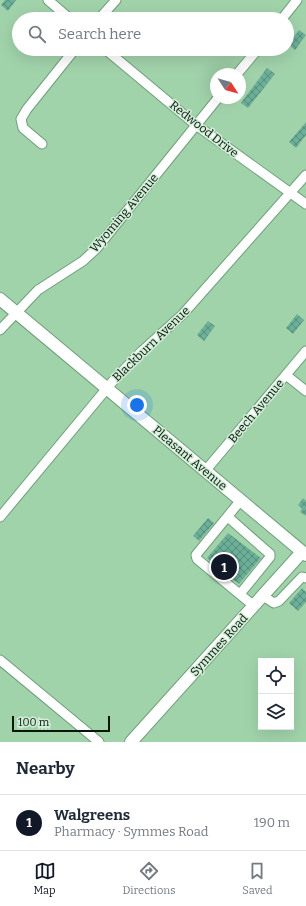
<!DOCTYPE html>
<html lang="en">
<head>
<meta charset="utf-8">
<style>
  :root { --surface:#fff; --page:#f2f2f3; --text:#1f2937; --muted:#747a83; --line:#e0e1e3; --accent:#111827 }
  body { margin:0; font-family:Bitter,serif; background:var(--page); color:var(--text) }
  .controls { position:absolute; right:12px; bottom:12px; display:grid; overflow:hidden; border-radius:0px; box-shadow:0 4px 16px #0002 }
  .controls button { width:36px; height:36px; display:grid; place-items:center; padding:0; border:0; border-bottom:1px solid var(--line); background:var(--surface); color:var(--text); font:20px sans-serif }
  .compass { position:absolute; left:210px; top:68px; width:36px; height:36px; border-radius:50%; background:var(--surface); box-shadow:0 4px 16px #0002; rotate:126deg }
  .scale { position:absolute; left:12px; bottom:10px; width:98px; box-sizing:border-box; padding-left:4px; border:2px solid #041709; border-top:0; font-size:11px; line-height:14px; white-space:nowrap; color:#041709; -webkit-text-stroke:3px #d3edd8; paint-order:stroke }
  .you { position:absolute; left:137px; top:405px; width:14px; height:14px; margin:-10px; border:3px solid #fff; border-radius:50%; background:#1a73e8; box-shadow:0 0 0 6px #1a73e833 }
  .badge { display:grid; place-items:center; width:26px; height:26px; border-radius:50%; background:var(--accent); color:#fff; font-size:13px; font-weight:700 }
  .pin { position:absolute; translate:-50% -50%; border:2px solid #fff; box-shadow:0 1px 4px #0006 }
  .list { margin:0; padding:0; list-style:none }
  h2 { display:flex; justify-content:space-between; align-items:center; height:52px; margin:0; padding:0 16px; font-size:17px }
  h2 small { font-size:13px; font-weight:400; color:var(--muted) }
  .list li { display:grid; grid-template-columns:26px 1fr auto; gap:12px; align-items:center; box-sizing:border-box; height:56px; padding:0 16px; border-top:1px solid var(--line) }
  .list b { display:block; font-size:15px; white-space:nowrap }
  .list p { margin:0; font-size:13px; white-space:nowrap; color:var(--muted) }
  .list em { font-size:13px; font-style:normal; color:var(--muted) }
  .icon { flex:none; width:22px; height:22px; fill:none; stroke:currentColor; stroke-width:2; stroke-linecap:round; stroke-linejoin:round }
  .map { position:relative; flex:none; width:306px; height:742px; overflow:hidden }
  .search { position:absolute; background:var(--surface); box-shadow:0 4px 16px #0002; left:12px; right:12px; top:12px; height:44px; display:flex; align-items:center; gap:10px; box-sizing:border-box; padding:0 14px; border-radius:22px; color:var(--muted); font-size:15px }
  .sheet { height:108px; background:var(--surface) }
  nav { display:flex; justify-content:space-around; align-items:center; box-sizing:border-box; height:56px; border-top:1px solid var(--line); background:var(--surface); font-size:11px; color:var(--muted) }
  nav a { display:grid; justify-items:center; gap:2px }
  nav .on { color:var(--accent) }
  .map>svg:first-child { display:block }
  .building { fill:url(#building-cross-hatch) }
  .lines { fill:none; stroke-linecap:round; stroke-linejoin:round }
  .minor-casing { stroke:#6f9f79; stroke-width:11 }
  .major-casing { stroke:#6f9f79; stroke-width:14 }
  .minor { stroke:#fff; stroke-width:9 }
  .major { stroke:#fff; stroke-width:12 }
  .labels { text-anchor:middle; stroke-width:3; stroke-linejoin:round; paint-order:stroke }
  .street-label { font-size:12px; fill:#041709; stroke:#d3edd8 }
</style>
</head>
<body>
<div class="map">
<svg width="306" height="742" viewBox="0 0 306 742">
  <defs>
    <pattern id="building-cross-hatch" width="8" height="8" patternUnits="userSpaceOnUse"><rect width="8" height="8" fill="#6caf99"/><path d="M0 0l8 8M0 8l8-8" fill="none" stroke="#578d7b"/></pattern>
  </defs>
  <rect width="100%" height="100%" fill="#a1d3ab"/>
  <path class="building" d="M5,0H16L8,11L1,5Z
    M299,30L306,35L295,50L288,44Z
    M267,68L275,74L248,108L241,103Z
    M306,122V135L296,148L289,142Z
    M297,314L304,320L293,334L286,328Z
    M208,321L215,326L204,341L197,335Z
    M303,498L306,501V516L300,512L302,509L298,505Z
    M208,518L214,523L199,541L193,536Z
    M228,533L261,558L239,584L217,568L218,567L207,558Z
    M302,588L306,592V602L298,611L289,603Z"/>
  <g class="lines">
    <g class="minor-casing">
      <path id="minor" d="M48,0L70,19
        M99,19L116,0
        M282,19L297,0
        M105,49L196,125L306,204
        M237,74L258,49
        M42,144L23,128L21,119L27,109L75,49
        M0,330L38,290L83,261L97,248L218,98
        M286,375L306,391
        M206,470L306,351
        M241,500L196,555L197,559L254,606
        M0,517L113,381L142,351L183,314L306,175
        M228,517L270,554V557L240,594
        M263,596L274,603L279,601L302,577L306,578
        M0,660L99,742"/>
    </g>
    <g class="major-casing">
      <path id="major" d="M0,299L306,555
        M131,742L302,552"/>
    </g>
    <use href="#minor" class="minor"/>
    <use href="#major" class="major"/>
  </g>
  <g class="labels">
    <g class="street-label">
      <text transform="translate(204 129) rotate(38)" y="4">Redwood Drive</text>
      <text transform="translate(124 213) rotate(-50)" y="4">Wyoming Avenue</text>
      <text transform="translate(151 344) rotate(-44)" y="4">Blackburn Avenue</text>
      <text transform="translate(256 411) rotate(-50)" y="4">Beech Avenue</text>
      <text transform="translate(190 458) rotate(40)" y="4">Pleasant Avenue</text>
      <text transform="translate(219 645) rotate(-48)" y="4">Symmes Road</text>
    </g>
  </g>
</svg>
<div class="controls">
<button><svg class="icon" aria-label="locate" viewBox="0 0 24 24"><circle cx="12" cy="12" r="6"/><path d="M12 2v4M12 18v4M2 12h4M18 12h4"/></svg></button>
<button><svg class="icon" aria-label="layers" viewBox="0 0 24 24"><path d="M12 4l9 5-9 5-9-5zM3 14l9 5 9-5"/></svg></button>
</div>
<svg class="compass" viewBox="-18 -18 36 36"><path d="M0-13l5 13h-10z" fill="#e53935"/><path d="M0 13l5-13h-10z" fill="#747a83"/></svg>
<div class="scale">100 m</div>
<div class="you"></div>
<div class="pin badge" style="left:224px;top:567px">1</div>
<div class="search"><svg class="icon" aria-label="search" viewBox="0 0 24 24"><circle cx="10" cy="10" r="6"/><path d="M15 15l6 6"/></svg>Search here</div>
</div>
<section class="sheet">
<h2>Nearby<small></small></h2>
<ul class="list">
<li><span class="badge">1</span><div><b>Walgreens</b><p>Pharmacy · Symmes Road</p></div><em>190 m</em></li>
</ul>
</section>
<nav>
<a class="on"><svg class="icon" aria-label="map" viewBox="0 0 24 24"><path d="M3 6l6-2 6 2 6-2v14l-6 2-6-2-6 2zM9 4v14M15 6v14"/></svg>Map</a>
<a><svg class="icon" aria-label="directions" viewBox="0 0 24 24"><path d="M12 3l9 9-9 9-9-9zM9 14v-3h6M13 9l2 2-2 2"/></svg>Directions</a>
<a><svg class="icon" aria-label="saved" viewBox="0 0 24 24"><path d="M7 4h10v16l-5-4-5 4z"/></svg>Saved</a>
</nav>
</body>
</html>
